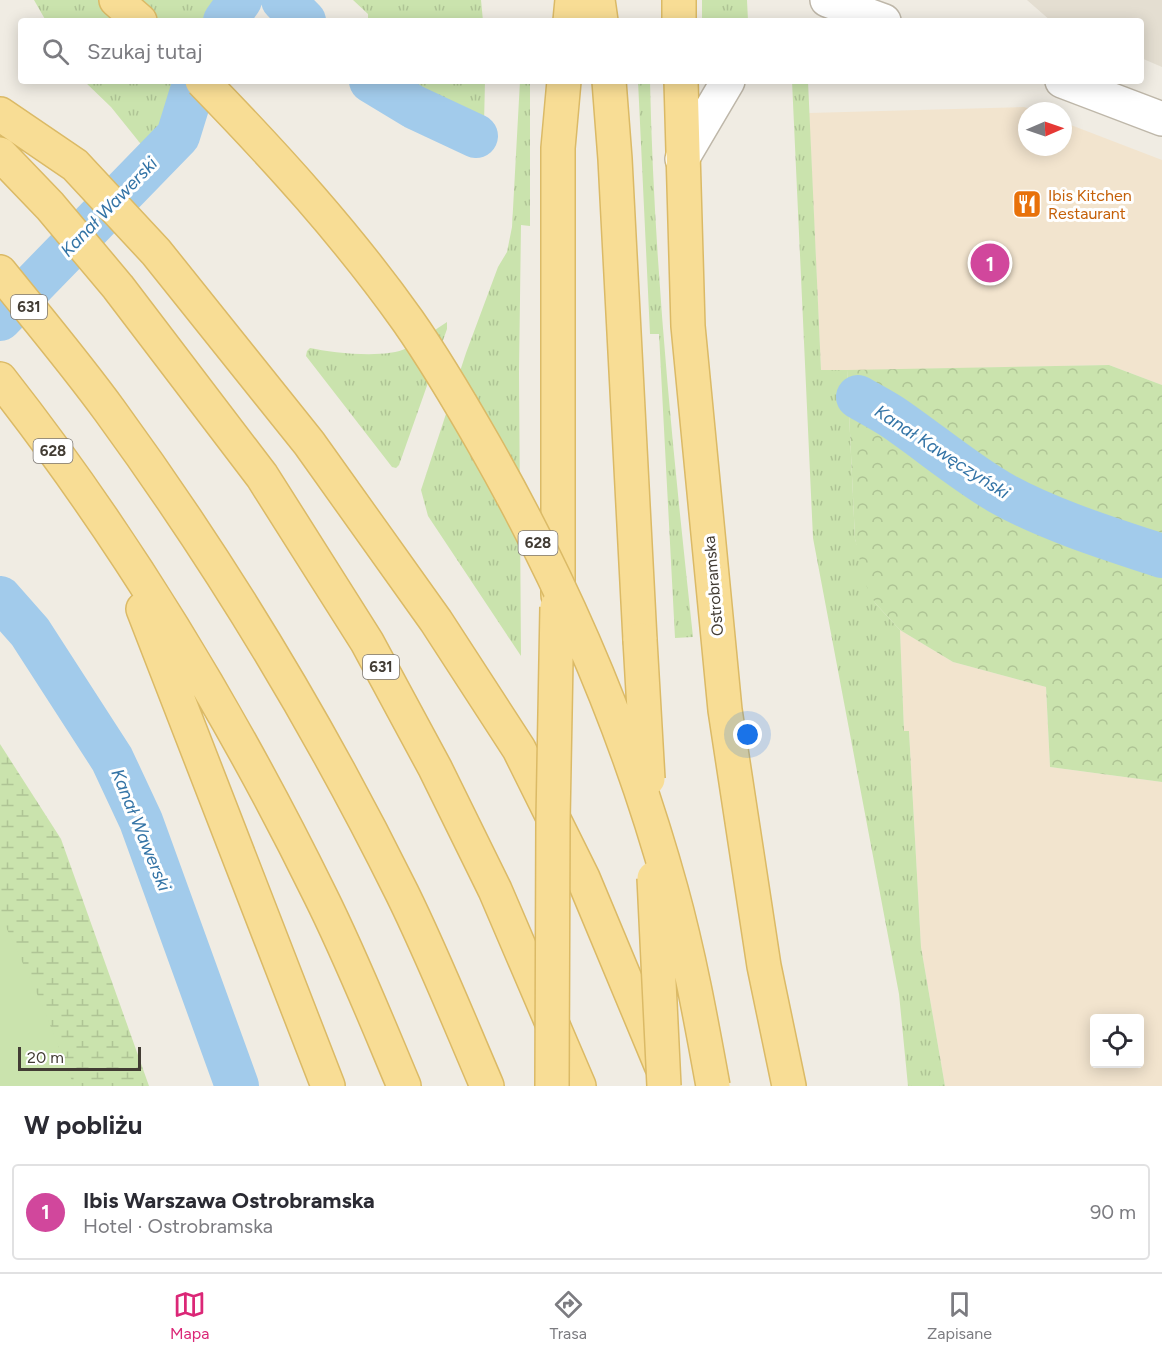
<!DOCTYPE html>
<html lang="pl">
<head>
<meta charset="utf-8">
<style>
  :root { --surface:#fff; --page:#f7f7f7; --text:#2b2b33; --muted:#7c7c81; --line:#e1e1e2; --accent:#db2777 }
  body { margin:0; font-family:Figtree,sans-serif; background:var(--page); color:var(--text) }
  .controls { position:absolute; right:18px; bottom:18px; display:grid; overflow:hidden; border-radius:6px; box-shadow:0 3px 15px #0003 }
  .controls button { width:54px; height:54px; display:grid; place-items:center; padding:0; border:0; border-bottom:2px solid var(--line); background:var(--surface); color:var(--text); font:30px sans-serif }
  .compass { position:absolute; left:1018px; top:102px; width:54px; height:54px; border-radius:50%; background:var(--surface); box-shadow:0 3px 15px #0003; rotate:88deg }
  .scale { position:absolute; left:18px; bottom:15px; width:123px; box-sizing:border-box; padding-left:6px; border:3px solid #423c34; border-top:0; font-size:16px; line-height:21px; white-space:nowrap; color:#423c34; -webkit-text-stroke:4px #fff; paint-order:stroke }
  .you { position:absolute; left:748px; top:735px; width:21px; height:21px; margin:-15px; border:4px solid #fff; border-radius:50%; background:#1a73e8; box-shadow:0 0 0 9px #1a73e833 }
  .badge { display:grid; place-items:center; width:39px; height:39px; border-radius:50%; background:var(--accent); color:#fff; font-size:20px; font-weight:700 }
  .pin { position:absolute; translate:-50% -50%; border:3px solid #fff; box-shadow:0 2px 6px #0006 }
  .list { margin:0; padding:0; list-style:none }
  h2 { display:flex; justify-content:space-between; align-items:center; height:78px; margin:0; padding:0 24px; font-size:26px }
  h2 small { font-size:20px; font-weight:400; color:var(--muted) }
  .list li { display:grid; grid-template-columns:39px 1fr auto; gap:18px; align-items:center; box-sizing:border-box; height:96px; margin:0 12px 12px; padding:0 12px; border:2px solid var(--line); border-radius:6px }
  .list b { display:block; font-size:22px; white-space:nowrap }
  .list p { margin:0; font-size:20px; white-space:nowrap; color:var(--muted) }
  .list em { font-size:20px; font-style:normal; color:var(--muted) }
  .icon { flex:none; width:33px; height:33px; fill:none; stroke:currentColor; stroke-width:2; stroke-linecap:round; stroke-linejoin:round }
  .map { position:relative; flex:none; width:1162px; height:1086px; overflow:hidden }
  .search { position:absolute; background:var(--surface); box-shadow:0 3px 15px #0003; left:18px; right:18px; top:18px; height:66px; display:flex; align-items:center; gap:15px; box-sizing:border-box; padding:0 21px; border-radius:6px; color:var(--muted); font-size:22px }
  .sheet { height:186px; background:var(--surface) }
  nav { display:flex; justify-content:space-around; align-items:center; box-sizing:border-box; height:84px; border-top:2px solid var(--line); background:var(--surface); font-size:16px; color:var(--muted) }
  nav a { display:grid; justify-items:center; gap:3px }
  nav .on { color:var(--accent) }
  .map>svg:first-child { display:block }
  .residential { fill:#e4ded1 }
  .commercial { fill:#f2e4ce; fill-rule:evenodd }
  .grass { fill:url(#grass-tufts) }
  .forest { fill:url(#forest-crowns) }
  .wetland { fill:url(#wetland-marsh) }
  .green { fill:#cae3ad }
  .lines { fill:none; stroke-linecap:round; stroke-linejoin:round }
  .canal { stroke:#a2cbeb; stroke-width:44 }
  .minor-casing { stroke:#beb7a9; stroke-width:36 }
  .major-casing { stroke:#dbba66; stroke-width:36 }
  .minor { stroke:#fff; stroke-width:33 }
  .major { stroke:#f8dd95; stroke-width:33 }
  .major-bridge-casing { stroke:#dbba66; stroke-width:36; stroke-linecap:butt }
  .major-bridge { stroke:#f8dd95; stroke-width:33 }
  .labels { text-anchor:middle; stroke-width:6; stroke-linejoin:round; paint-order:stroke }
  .shield { fill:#fff; stroke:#7b7671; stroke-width:1.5 }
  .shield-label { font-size:15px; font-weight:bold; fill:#423c34 }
  .food-label { font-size:16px; fill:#c56008; stroke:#fff; text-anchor:start }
  .street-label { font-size:16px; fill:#423c34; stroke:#fff }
  .water-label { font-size:18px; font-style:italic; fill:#3474a6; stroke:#fff }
</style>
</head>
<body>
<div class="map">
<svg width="1162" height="1086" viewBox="0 0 1162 1086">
  <defs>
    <pattern id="grass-tufts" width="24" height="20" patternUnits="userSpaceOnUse" patternTransform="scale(1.5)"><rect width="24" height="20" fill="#cae3ad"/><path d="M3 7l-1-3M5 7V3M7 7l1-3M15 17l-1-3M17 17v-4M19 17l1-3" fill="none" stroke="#afc495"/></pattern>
    <pattern id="forest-crowns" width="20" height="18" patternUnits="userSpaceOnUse" patternTransform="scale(1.5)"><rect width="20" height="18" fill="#cae3ad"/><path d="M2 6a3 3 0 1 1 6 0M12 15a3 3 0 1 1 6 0" fill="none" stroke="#afc495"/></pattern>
    <pattern id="wetland-marsh" width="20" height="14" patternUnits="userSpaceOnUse" patternTransform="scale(1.5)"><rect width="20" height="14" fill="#cae3ad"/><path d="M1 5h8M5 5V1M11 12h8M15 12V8" fill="none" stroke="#afc495"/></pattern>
  </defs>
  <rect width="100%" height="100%" fill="#f0ece3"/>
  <path class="residential" d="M1027,0H1162V67L1141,58V21H1051Z"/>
  <path class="commercial" d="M1024,107L1035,111H1027V147H1063V122L1162,160V385L1109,365L821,371L809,113Z
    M900,630L953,662L1046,687L1050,767L1162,782V1086H945L921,947L909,731H904ZM1094,1018H1140V1064H1094Z"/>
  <path class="grass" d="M34,0H221L212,21H46Z
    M353,0H481L483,21H368V14Z
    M702,0H747L748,21H702Z
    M84,81H187L170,121L144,148L111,107Z
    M411,81H485L484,124L431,98Z
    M520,81H530V226L521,225L519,373L521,656L428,516L421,490L466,353L498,267L507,252L512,227Z
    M638,81H650C654,267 673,453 693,637L675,638L659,334H650Z
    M792,81H808L821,370H847L855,539L875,603L900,630L904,731H909L921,947L945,1086H908L899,994L813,538Z
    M447,322V329L399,465L396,468L392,467L306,356L307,351L310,348C333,353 386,359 407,348C421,341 434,330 447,322Z"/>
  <path class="forest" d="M1109,365L1162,385V782L1050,767L1046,687L953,662L900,630L875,603L865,583L855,539L847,370Z"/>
  <path class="wetland" d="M0,744L61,839L149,1086H0Z"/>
  <path class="green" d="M0,914L43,1007L74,1086H0Z"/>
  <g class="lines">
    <path class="canal" d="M283,0L304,21
      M225,21L240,0
      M371,81L414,107L476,136
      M0,319L178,136L195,81
      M858,397C870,404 882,410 894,418C929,442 962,470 999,492C1046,519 1110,539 1162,556
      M0,598L30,632L112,759L141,821L237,1086"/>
    <g class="minor-casing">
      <path id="minor" d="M827,0L884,21
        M1062,81L1162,119
        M682,159L728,81"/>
    </g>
    <g class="major-casing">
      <path id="major" d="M116,0L140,21
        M598,0L601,21
        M679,0V21
        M570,21L572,0
        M609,81L615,159L640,640
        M681,81L688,326L725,710L764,966L789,1086
        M0,114L75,165L156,252L309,443L436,621L519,749L583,878L661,1065
        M0,154L50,206L118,287L262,476L367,642L435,768L495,890L579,1086
        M0,272C37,318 75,363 110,411C221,563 319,725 402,893C433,956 459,1021 487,1086
        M0,379C125,538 231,714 320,895C351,957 377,1022 404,1086
        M558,595V148L564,81
        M143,609L328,1086"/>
    </g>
    <use href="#minor" class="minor"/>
    <use href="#major" class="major"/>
    <g class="major-bridge-casing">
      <path id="major-bridge" d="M202,81C276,157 347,235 408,321C436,361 460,402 484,444C564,584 628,733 671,889C689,954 701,1020 713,1086
        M640,640L648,779
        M654,878L664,1086
        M552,1086L553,820L557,607"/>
    </g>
    <use href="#major-bridge" class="major-bridge"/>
  </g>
  <defs>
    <g id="restaurant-square" transform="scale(1.5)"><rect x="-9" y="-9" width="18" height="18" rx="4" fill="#e8710a" stroke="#fff"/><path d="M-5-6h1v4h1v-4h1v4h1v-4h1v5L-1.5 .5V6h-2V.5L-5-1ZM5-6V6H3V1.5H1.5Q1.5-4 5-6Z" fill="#fff"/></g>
  </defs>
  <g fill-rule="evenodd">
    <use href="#restaurant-square" x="1027" y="204"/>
  </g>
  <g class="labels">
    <g class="shield">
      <rect x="11" y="295" width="36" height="24" rx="4.5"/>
      <rect x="33.5" y="439" width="39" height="24" rx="4.5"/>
      <rect x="518.5" y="531" width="39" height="24" rx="4.5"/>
      <rect x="363" y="655" width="36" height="24" rx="4.5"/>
    </g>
    <g class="shield-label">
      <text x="29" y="312">631</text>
      <text x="53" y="456">628</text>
      <text x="538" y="548">628</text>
      <text x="381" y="672">631</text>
    </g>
    <g class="food-label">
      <text x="1048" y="201">Ibis Kitchen<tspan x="1048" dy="18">Restaurant</tspan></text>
    </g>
    <g class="street-label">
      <text transform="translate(713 586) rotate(-95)" y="6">Ostrobramska</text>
    </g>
    <g class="water-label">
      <text transform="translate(109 207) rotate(-46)" y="6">Kanał Wawerski</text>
      <text transform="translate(942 452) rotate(33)" y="6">Kanał Kawęczyński</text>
      <text transform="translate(141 830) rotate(68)" y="6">Kanał Wawerski</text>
    </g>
  </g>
</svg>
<div class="controls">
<button><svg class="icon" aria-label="locate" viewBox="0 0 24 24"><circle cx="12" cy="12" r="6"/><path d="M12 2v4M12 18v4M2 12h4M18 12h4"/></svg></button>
</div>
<svg class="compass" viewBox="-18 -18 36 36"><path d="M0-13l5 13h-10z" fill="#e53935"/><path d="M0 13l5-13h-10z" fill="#7c7c81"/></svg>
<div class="scale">20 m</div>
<div class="you"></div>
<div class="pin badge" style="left:990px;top:263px;background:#d1479c">1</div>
<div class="search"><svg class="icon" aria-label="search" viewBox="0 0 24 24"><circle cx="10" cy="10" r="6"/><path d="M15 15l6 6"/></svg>Szukaj tutaj</div>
</div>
<section class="sheet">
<h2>W pobliżu<small></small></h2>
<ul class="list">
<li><span class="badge" style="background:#d1479c">1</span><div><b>Ibis Warszawa Ostrobramska</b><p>Hotel · Ostrobramska</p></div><em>90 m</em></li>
</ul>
</section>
<nav>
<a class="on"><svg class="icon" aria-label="map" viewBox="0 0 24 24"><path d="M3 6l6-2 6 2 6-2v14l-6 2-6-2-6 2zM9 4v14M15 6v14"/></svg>Mapa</a>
<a><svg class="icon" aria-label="directions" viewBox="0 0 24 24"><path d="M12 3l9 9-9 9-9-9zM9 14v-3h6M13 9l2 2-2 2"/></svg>Trasa</a>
<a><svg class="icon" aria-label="saved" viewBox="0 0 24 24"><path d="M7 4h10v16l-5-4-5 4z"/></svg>Zapisane</a>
</nav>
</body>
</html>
